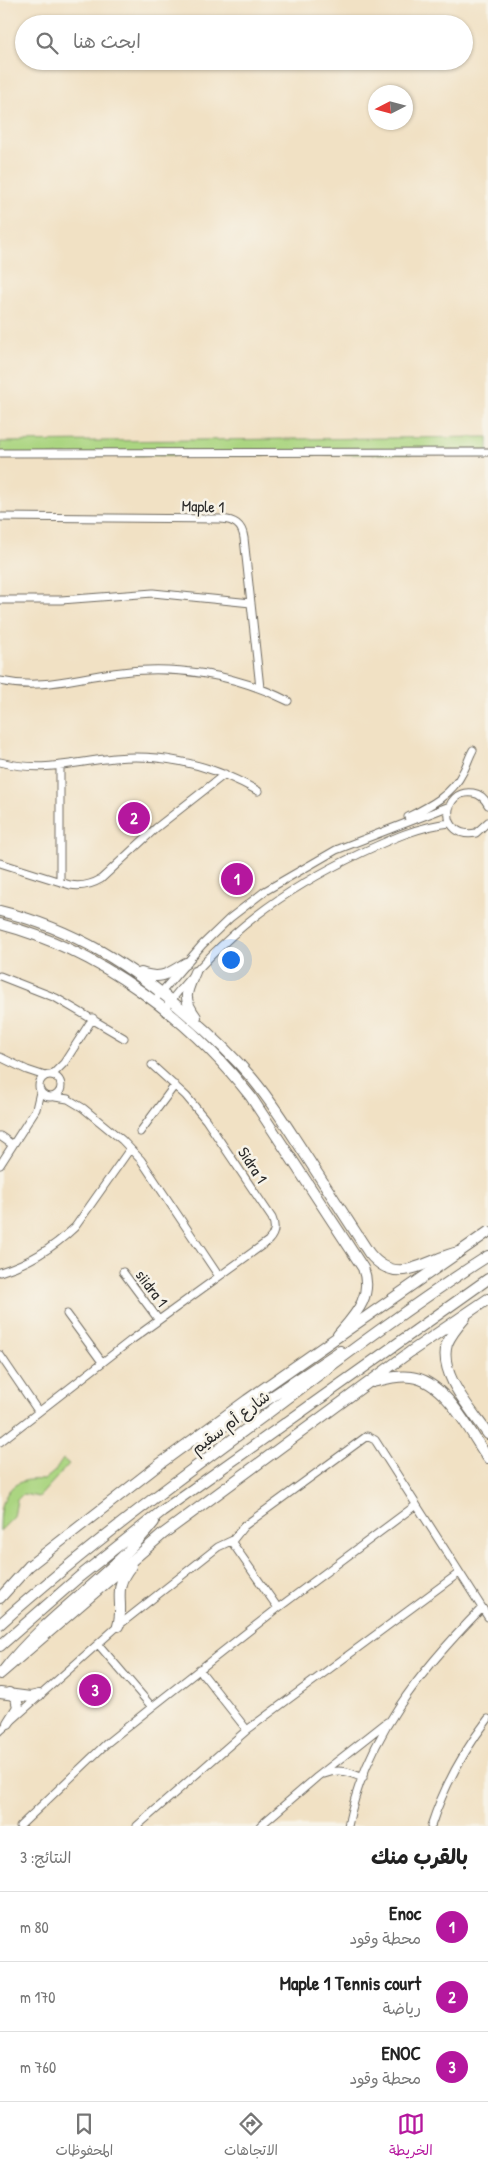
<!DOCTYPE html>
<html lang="ar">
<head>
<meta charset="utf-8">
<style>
  :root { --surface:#fff; --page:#f2f2f2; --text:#222; --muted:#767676; --line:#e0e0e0; --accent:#b5179e }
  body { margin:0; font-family:"Patrick Hand","Playpen Sans Arabic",sans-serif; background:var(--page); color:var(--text); direction:rtl }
  .compass { position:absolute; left:368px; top:85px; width:45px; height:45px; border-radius:50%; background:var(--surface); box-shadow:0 1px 4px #0004; rotate:264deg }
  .you { position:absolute; left:230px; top:959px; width:18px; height:18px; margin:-12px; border:4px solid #fff; border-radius:50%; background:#1a73e8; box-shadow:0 0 0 8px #1a73e833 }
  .badge { display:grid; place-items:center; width:32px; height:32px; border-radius:50%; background:var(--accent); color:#fff; font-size:16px; font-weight:700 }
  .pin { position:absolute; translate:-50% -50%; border:2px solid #fff; box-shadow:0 1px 5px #0006 }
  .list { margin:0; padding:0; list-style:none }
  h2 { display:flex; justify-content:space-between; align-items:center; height:65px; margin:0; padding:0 20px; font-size:21px }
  h2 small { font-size:16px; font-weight:400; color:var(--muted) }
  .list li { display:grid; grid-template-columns:32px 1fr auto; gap:15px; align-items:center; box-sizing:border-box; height:70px; padding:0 20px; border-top:1px solid var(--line) }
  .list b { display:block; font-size:19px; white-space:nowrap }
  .list p { margin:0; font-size:16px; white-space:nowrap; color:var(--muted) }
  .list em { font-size:16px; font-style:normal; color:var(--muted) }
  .icon { flex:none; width:28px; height:28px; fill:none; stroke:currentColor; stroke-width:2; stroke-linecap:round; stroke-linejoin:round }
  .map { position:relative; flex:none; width:488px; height:1826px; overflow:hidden; direction:ltr }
  .search { position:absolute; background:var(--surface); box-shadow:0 1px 4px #0004; left:15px; right:15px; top:15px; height:55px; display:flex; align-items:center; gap:12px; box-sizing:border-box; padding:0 18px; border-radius:28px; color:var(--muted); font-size:19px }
  .sheet { height:275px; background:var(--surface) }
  nav { display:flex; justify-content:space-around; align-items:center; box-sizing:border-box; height:70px; border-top:1px solid var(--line); background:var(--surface); font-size:14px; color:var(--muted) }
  nav a { display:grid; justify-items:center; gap:2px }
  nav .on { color:var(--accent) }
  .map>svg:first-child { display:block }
  .green { fill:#abd581; stroke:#6b8056 }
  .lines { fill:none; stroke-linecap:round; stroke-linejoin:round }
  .street-casing { stroke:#706b61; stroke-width:9 }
  .secondary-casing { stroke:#706b61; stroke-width:12 }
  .primary-casing { stroke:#706b61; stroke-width:12 }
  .street { stroke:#fff; stroke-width:7 }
  .secondary { stroke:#fff; stroke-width:10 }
  .primary { stroke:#fff; stroke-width:10 }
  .labels { text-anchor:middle; stroke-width:5; stroke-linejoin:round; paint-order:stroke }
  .street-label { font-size:16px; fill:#2b2b2b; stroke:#f7f3e8 }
</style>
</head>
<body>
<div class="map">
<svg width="488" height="1826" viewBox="0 0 488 1826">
  <rect width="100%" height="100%" fill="#f7f3e8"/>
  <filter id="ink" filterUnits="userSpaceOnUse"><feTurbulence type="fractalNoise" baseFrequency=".02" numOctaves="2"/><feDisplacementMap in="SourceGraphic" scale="10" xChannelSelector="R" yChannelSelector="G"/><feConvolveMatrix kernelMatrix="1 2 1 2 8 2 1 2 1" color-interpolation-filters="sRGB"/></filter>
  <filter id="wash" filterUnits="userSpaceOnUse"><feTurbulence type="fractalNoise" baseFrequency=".0096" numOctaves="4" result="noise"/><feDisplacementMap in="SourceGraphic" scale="20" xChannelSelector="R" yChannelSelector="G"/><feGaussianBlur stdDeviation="1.12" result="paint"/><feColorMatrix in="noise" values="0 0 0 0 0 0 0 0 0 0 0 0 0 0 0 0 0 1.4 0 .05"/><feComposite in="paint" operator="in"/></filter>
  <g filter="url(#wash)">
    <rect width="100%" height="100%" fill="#f1e1c4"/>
    <path class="green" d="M488,437V454L0,456V442Z
      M139,806L146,813L128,830L121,822Z
      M63,1459L69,1464L39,1497L23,1494L17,1500L14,1517L0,1531C0,1499 7,1476 44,1480L55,1471Z"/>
  </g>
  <g filter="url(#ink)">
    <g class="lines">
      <g class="street-casing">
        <path id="street" d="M0,453L488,452
          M0,517L221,519C234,520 242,524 244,538L260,688
          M0,600H61L153,593L251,603
          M0,681C42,690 73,678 113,673C173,664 235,674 288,701
          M0,762C43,773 72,762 114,758C166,753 214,766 258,791
          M488,805C485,799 480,794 473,793C441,788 439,840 476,833L488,822
          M408,817C430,806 452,795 463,772C467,765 469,757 473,750
          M0,863L70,885C82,887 91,885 101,879L156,828L225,774
          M60,881V767
          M0,976L56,998L124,1038
          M158,996L202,945L230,918L265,891L336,850L450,806
          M168,1004C225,933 279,892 361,853C389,840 419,826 450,823
          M0,1057L27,1070L45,1076
          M39 1086a11 11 0 1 1 22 0a11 11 0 1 1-22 0Z
          M52,1075L64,1063L93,1018
          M55,1097L68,1099L83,1108L122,1140L141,1160L218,1275
          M140,1132L175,1085
          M0,1136L13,1145
          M0,1165L36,1109L40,1092
          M0,1272C30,1263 53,1248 75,1227L130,1149
          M123,1272L158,1319
          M67,1314L102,1362
          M0,1355L38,1411
          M0,1442L130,1341L268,1241C275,1234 276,1227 272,1218L206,1120L186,1096L152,1065
          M231,1541L278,1608
          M98,1644L152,1707
          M199,1669L247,1730
          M0,1731L118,1626L218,1547L233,1540L244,1526L367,1436L375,1440L488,1617
          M324,1774C339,1768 349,1772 363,1778
          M20,1826L107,1743L152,1707L278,1608L416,1505
          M137,1826L247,1730L459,1573
          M260,1826L317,1777L387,1722
          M348,1826C366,1737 420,1671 482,1608
          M431,1826C444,1786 463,1752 488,1719"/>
      </g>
      <g class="secondary-casing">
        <path id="secondary" d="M0,911C75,929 132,966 189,1016C211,1035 232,1055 251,1077C269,1098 284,1122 299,1145C322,1181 346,1217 369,1253C398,1289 425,1259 459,1252
          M0,924C99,950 189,1017 251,1097L363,1268C374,1296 355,1315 338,1335
          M195,972C186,993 182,998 196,1017
          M141,973C162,980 167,974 186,963
          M465,1318C458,1326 451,1334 447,1344C438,1375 472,1410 488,1434
          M373,1382C385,1379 398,1375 411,1377C446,1381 469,1431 488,1458
          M118,1626C125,1602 111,1590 131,1566
          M0,1674L163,1534L410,1352L488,1299
          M0,1693L30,1697L39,1695
          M8,1723L18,1707L16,1698L9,1693"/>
      </g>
      <g class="primary-casing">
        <path id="primary" d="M203,1439L267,1400L340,1351
          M0,1598L29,1566L161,1463L247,1400L488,1232
          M0,1624C84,1549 174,1482 264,1416C337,1361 411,1305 488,1256
          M0,1646L79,1577L162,1511L488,1279
          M4,1670C47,1614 111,1577 154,1522"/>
      </g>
      <use href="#street" class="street"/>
      <use href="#secondary" class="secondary"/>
      <use href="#primary" class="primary"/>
    </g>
  </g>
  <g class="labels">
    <g class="street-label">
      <text transform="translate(203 506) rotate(2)" y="6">Maple 1</text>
      <text transform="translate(253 1165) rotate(57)" y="6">Sidra 1</text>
      <text transform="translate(152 1288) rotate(53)" y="6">siidra 1</text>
      <text transform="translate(230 1422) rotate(-37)" y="6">شارع أم سقيم</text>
    </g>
  </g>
</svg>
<svg class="compass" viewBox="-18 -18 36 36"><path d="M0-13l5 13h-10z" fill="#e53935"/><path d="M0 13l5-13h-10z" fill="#767676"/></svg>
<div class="you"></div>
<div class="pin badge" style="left:237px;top:879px">1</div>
<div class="pin badge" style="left:134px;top:818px">2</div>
<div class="pin badge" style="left:95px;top:1690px">3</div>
<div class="search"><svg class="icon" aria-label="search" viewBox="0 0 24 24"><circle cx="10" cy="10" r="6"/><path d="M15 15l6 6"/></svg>ابحث هنا</div>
</div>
<section class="sheet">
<h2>بالقرب منك<small>النتائج: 3</small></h2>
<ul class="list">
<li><span class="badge">1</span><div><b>Enoc</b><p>محطة وقود</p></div><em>80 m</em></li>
<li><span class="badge">2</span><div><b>Maple 1 Tennis court</b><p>رياضة</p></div><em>170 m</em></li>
<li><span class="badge">3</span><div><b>ENOC</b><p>محطة وقود</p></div><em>760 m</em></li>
</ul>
</section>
<nav>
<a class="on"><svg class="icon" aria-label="map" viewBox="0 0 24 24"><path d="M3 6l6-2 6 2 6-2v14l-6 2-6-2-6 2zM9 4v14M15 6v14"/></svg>الخريطة</a>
<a><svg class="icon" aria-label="directions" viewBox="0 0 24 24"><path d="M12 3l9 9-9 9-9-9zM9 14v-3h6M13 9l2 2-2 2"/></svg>الاتجاهات</a>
<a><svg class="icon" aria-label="saved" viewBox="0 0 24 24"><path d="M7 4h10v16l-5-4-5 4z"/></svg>المحفوظات</a>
</nav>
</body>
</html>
